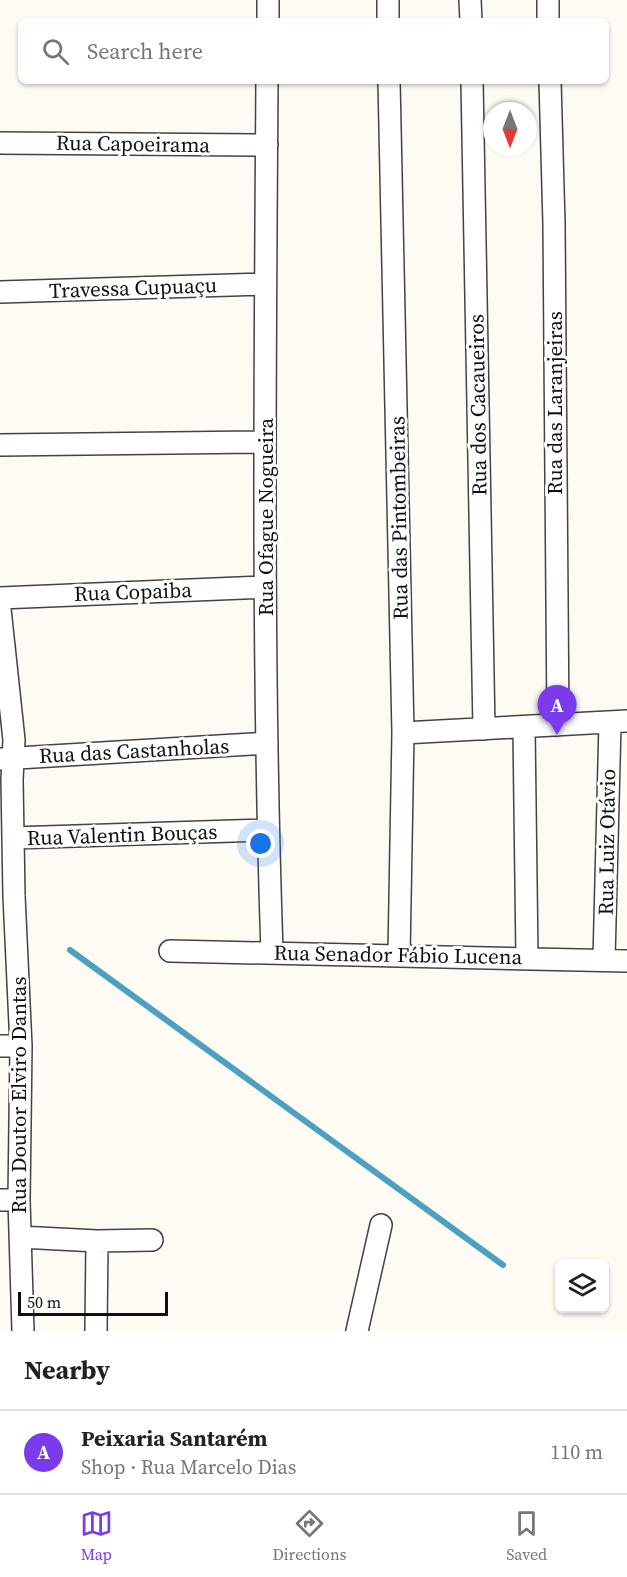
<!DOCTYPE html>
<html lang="en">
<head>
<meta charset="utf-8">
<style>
  :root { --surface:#fff; --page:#f6f6f6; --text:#222; --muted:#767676; --line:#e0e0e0; --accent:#7c3aed }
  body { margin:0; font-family:"Source Serif 4",serif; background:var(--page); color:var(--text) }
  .controls { position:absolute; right:18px; bottom:18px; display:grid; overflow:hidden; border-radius:9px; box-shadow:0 2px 4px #0004 }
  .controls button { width:54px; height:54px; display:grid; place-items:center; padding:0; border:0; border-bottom:2px solid var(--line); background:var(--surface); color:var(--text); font:30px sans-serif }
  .compass { position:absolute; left:483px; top:102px; width:54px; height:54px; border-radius:50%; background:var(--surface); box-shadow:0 2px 4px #0004; rotate:180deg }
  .scale { position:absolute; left:18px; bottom:15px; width:150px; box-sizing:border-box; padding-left:6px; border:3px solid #101010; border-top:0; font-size:16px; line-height:21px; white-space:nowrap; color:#101010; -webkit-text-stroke:4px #fff; paint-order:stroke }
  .you { position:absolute; left:261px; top:844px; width:21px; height:21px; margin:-15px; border:4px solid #fff; border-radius:50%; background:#1a73e8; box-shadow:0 0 0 9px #1a73e833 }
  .badge { display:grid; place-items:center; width:39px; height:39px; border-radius:50%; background:var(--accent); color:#fff; font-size:20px; font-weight:700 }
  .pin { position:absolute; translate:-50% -50px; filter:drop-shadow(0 2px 3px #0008) }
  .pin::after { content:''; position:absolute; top:32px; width:21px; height:18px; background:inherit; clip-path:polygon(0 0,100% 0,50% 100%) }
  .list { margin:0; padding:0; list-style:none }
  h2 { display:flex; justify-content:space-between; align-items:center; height:78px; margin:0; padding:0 24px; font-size:26px }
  h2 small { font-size:20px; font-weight:400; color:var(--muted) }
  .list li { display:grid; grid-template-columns:39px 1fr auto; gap:18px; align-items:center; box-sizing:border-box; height:84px; padding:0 24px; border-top:2px solid var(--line) }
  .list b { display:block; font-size:22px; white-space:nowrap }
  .list p { margin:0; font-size:20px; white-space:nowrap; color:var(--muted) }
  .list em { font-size:20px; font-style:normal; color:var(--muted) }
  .icon { flex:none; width:33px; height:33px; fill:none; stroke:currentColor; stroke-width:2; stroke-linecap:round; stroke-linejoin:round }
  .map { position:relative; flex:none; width:627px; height:1331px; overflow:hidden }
  .search { position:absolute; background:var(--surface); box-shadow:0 2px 4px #0004; left:18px; right:18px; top:18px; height:66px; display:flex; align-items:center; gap:15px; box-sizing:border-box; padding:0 21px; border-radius:9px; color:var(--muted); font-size:22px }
  .sheet { height:162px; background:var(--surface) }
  nav { display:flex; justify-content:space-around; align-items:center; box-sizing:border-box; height:84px; border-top:2px solid var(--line); background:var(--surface); font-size:16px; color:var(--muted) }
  nav a { display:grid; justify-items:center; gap:3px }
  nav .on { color:var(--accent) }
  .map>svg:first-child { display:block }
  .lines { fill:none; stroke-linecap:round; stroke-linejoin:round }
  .stream { stroke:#4ca0c0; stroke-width:6 }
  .minor-casing { stroke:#434343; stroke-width:24 }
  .minor { stroke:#fff; stroke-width:21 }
  .labels { text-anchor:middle; stroke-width:6; stroke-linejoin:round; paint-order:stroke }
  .street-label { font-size:21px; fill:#101010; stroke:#fff }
</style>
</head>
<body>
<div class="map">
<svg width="627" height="1331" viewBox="0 0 627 1331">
  <rect width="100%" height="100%" fill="#fefbf4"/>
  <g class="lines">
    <path class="stream" d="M70,950L503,1265"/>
    <g class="minor-casing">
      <path id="minor" d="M388,0V21
        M470,0L471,21
        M548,0V21
        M268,21V0
        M267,81C265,371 262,662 272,952
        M389,81L403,733L399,955
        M472,81L484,729
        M550,81L554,224L558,725
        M0,143L267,145
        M0,292L265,284
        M0,445L265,442
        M0,598L265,587
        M0,609L14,740L12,780L14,896L21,1046L19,1200L23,1331
        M524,728L527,958
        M403,733L627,721
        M1,759L267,743
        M13,838L267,830
        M170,951L627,961
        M604,960L610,723
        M0,1046H21
        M0,1200H19
        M20,1237L97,1241L152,1240
        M96,1331L97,1241
        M357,1331L381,1225"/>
    </g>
    <use href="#minor" class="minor"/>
  </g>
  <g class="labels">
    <g class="street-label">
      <text transform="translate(133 144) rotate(1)" y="7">Rua Capoeirama</text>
      <text transform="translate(133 288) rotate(-2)" y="7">Travessa Cupuaçu</text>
      <text transform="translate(555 403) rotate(-90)" y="7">Rua das Laranjeiras</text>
      <text transform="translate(478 405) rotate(-91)" y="7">Rua dos Cacaueiros</text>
      <text transform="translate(266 517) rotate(-90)" y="7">Rua Ofague Nogueira</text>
      <text transform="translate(399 518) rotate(-91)" y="7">Rua das Pintombeiras</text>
      <text transform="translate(133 592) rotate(-2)" y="7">Rua Copaiba</text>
      <text transform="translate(134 751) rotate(-3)" y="7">Rua das Castanholas</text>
      <text transform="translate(122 835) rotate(-2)" y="7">Rua Valentin Bouças</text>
      <text transform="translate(607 842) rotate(-89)" y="7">Rua Luiz Otávio</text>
      <text transform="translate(398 955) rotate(1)" y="7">Rua Senador Fábio Lucena</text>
      <text transform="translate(19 1095) rotate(-90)" y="7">Rua Doutor Elviro Dantas</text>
    </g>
  </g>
</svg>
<div class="controls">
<button><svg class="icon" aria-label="layers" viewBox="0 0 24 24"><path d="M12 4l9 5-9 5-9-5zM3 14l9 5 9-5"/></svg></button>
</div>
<svg class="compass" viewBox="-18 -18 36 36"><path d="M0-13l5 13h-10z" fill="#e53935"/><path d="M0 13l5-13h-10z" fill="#767676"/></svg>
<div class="scale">50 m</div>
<div class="you"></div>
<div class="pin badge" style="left:557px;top:735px">A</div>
<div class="search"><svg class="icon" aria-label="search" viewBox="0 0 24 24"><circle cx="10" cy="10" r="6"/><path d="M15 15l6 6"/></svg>Search here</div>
</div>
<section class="sheet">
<h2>Nearby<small></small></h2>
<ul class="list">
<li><span class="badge">A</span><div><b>Peixaria Santarém</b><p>Shop · Rua Marcelo Dias</p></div><em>110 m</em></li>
</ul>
</section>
<nav>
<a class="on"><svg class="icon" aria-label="map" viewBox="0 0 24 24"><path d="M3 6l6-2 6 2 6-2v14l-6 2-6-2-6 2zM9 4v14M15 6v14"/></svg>Map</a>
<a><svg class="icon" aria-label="directions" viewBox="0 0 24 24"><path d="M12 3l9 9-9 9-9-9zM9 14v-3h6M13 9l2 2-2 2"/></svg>Directions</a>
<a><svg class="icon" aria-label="saved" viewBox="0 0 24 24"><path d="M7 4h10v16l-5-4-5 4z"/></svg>Saved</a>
</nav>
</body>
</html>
